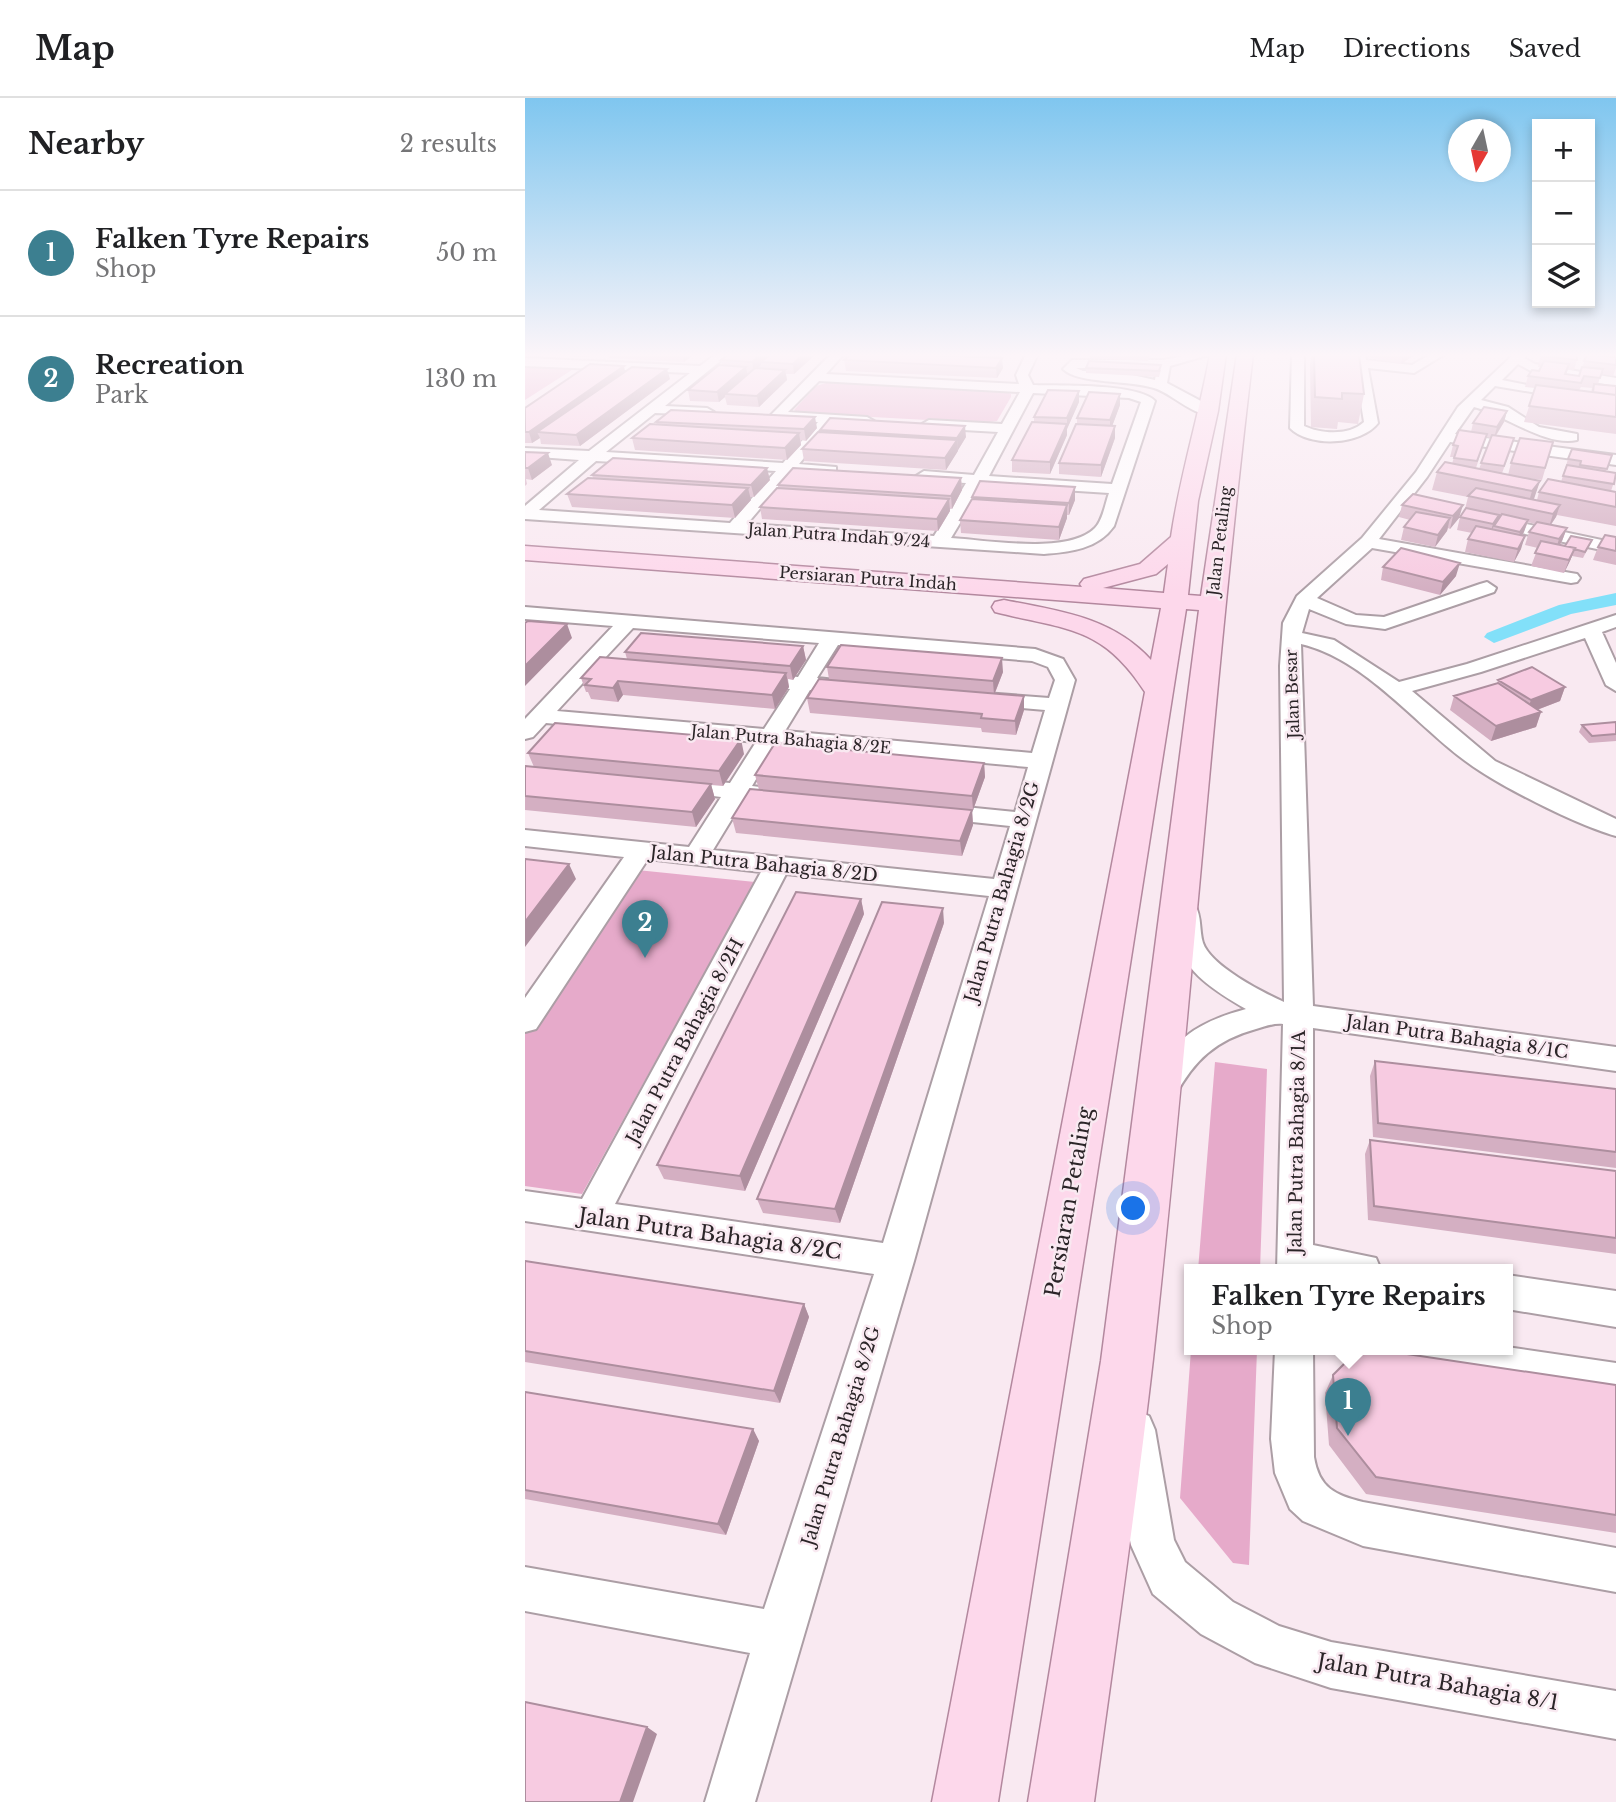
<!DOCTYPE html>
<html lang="en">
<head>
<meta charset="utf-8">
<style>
  :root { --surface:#fff; --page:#f2f2f2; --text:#202124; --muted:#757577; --line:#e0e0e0; --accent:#3c7f90 }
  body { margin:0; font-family:"Libre Baskerville",serif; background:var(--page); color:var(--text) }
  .controls { position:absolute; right:21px; top:21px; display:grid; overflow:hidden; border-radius:0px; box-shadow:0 4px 10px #0003 }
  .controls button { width:63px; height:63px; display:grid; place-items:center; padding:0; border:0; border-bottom:2px solid var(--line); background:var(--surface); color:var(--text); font:35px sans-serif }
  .compass { position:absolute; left:923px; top:21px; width:63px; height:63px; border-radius:50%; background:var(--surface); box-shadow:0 4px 10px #0003; rotate:189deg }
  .you { position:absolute; left:609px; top:1111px; width:24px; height:24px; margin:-18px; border:5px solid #fff; border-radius:50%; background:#1a73e8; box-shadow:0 0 0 10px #1a73e833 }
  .badge { display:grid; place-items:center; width:46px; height:46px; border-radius:50%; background:var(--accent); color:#fff; font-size:23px; font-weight:700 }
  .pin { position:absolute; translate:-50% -58px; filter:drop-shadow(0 2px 4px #0008) }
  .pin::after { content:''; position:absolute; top:37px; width:24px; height:21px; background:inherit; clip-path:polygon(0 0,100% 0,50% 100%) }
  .popup { position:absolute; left:659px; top:1166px; width:329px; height:91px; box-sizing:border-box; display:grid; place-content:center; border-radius:0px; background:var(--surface); filter:drop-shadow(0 2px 5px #0005); font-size:23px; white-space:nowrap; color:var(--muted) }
  .popup b { font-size:26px; color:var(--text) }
  .popup::after { content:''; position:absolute; left:50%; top:100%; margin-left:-14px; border:14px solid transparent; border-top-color:var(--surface) }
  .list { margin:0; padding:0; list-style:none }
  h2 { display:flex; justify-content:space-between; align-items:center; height:91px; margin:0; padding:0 28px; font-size:30px }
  h2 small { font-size:23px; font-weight:400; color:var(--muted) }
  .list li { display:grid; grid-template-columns:46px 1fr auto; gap:21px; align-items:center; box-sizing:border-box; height:126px; padding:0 28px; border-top:2px solid var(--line) }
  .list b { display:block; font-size:26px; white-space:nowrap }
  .list p { margin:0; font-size:23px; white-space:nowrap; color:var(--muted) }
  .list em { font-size:23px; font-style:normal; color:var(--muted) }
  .icon { flex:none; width:38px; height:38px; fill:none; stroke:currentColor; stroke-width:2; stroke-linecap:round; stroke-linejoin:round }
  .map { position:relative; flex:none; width:1091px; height:1704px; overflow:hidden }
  header { display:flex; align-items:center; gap:42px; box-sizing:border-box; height:98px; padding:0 35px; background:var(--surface); border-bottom:2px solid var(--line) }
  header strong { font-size:33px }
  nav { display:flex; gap:38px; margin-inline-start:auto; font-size:24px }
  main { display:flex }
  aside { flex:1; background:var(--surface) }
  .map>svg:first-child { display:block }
  .green { fill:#e6aaca }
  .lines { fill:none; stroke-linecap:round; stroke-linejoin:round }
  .canal { fill:#82e0f9; fill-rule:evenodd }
  .minor-casing { stroke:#ac9ea5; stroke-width:4 }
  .major-casing { stroke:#b3889e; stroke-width:3 }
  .minor { fill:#fff; fill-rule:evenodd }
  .major { fill:#fdd8eb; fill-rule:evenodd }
  .wall { fill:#d4afc2; fill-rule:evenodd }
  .shaded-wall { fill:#ad8e9e }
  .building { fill:#f7cbe1; stroke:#ad8e9e; stroke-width:2 }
  .labels { text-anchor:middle; stroke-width:5; stroke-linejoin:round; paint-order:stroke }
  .far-street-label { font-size:16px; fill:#2b2528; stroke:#f9e9f1 }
  .street-label { font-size:18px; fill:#2b2528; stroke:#f9e9f1 }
  .near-street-label { font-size:21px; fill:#2b2528; stroke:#f9e9f1 }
</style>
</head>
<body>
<header>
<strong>Map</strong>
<nav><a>Map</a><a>Directions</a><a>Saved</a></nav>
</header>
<main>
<aside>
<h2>Nearby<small>2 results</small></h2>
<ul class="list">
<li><span class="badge">1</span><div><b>Falken Tyre Repairs</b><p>Shop</p></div><em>50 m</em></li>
<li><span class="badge">2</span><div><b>Recreation</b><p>Park</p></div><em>130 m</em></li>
</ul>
</aside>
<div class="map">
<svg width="1091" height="1704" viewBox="0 0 1091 1704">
  <rect width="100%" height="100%" fill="#f9e9f1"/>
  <path class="green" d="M0,267L50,270L0,302Z
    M304,284L476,292L486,296V299L472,323L457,325L274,315L269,312L291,288Z
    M112,772L230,784L57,1096L0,1088V936Z
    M690,964L742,971L735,1172H673Z
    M666,1252H732L724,1467L708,1465L655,1400Z"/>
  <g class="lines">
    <path class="canal" d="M1091,495V507L1046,516L969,545L959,539L962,535L1034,507Z"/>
    <g class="minor-casing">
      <path id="minor" d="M191,256H204L140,308L182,310L189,314L187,317L130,315L81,354L258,365L293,324L252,322L245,318L306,256H319L301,276L494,286L491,277L501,256H513L503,277L508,287C534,288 613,285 630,303L589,428C573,451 545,454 519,456L0,421V408L54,362L0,358V350L64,353L165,275L0,268V260L175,268ZM294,283L495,294L477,326L404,322L397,326L404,330L473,334L449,377L399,373L391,378L399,383L441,385L409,438L222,426L266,374L311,375V369L274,366L308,325L342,327L349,323L342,319L263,314ZM508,295L604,300L616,304L587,386L464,378ZM71,363L251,373L205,425L14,412ZM458,387L584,395C580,406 578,422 570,430C543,457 462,442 426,440Z
        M667,256H687L645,268L642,285L689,310V316C669,320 647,295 629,290C604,282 553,286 538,271L547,262H639ZM551,270H632L630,282L594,274L558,273Z
        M767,256H779V328C796,336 824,338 839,324L830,268L813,266V260L829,261L828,256H840L841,262L887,267L906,256H920L889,275L843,270L853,325C836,347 785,350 765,330Z
        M989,256H1002L999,260L1010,266L1091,280V288L1006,273L993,266L977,282L1012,289V295L970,288L956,302L983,309L1014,329L1052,336V342C1021,349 980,317 949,309L930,336L1091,357V367L925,344L902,379L854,441L1046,475L1052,476L1055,480L1052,484L1046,485L847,450L792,500L831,517L859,519L955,486L962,484L971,490L969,494L860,531L821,526L784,511L777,535L809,542L874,584L942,566L1091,517V529L1077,534L1091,565V593L1081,587L1060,540L956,574L887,593L970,663L1091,721V738C1055,728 987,694 955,673C898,637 845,562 776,546L788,908L1091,949V973L788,930V1147L851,1160L856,1172H752L758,926C749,925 740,928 731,931C691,942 669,962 650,998L639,1002L628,998L623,989C648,941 670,925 721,911C688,892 652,870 648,828C647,820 646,815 650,807L660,805L670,807C677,819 674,832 678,845C686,868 737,894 759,904L755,568L758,525L772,498L837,440L891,374L933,309Z
        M964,418L1091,445V455L958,427V419Z
        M0,509L510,551L538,561L550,582L389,1163L230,1704H180L225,1555L0,1513V1469L239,1511L349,1176L0,1123V1093L57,1101L236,774L123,761L11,931L0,934V900L99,759L0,748V732L164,749L196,699L141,692L137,687L141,682L149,680L205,685L231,644L21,625L8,639L0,641V621L88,528L0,521ZM108,530L294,545L273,579L227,575L217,581L227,587L265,591L239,631L32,613L68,574L113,575L116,571L113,567L78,562ZM313,547L507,563L523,569L530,582L524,600L460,595L449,601L460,607L520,612L507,655L260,633L285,592L329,596L340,590L329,584L292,580ZM252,646L503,669L490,714L410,706L401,708L398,713L401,718L410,720L485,728L469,781L188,752L219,701L259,705L267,703L271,698L267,693L227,688ZM261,776L464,798L358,1145L90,1106Z
        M982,1177L1091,1193V1229L982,1211Z
        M982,1249L1091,1265V1305L882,1271L868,1265L863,1252H982Z
        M750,1252H788L789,1359C794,1390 810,1397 838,1404L1091,1450V1494L838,1448L778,1423L765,1411L750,1375L746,1341Z
        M610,1312L624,1318L630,1332L649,1442L660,1464L708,1504L754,1528L806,1544L1091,1593V1641L806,1590L730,1565L676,1536L628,1496L606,1447L599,1413L590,1332L596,1318Z"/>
    </g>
    <g class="major-casing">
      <path id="major" d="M685,256H701L693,313L673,403L663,497L676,498L712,256H728C688,590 665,927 628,1261C611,1409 589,1557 569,1704H503L576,1263L674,512L661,511L473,1704H407L620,594C577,527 541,532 470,514L467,509L470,504L479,502C534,513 587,519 626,562L636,510L0,462V448L557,489L555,486L559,481L615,466L646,439C655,377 674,318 685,256ZM643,466L639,495L578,490L631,476Z"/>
    </g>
    <use href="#minor" class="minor"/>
    <use href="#major" class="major"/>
  </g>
  <path class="wall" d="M0,256H67L63,259Z
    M83,256H170L159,264L84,260Z
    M204,256H291L269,276H261L262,282L234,309L202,307L200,299L194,304L165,303L163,292L197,267L196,262Z
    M326,256H476L475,260L478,270L472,280L321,273L319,262Z
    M566,256H626L623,263L565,260Z
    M787,256H834L839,296L833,326L813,324L812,331L786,329L785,266Z
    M843,256H891L876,266L842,259Z
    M1016,256L1052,262L1049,272H1043L1041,276L1054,278L1062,256L1091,259V270L1088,278L1076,276L1073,286L1091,288V336L999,324L1010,290L1000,289L1003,278L1014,273L1016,269H1013ZM1056,289L1067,290L1066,294L1054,292Z
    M561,270L636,272L634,279L561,275Z
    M100,274L145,281L55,348L16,346L15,340L7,345H0V310Z
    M554,304L542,331V337L525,376L487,374V362L509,324V319Z
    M595,307L587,328L590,340L576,379L534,376V365L552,326V320Z
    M982,313L979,324L971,338L986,352L977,375L983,377L986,365L1028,344L1017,382L995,379L1015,383L1008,401L1012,402L1014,394L1036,384L1043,361L1087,357L1081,373L1091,378L1086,393L1091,394V428L1032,417L1026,427L1042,430L1037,443L1035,447L1040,448L1067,442L1058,460L1047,458L1039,475L1006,468L1013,450L1000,447L1004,434L1010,426L1003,424L997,438L996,451L989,464L940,454L943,441L947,435L932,432L935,419L941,411H940L943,399L907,392L912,374L927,366L929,359H925L928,347L946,334L948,325ZM961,339L966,340L954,371L951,370Z
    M131,324L292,330L281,343L276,342V347L262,362L110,352L107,340L132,327Z
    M295,332L441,339L421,372L279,363L277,351L295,334Z
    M0,354L27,367L7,382L1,381L2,386L0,388Z
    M67,377L245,382L229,399H225L226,402L210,420L47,409L42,396L68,380Z
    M436,380L437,392L427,411L424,410L425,413L413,433L237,421L235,409L253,390V387Z
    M447,399L550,402L544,417H542V420L534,442L436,435L435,422L447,401Z
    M877,407L934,420L925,431L923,430L922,433L910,449L876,442L879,429L885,422L874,419Z
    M1091,439V467L1068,462L1073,449Z
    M858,469L931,478L915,497L856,482Z
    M278,548L281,562L268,582L263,581L264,589L250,611L98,597L93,604L66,601L63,594H61L56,580L102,561L100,554Z
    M302,569L478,574L470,595L499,612L491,637L457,634L456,630L285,615L282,600L304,581Z
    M973,582L1040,589L1035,603L1012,612L1016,614L1011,629L966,643L925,612L929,598L972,586Z
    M1091,624V643L1064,645L1054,634L1057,627Z
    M3,655L219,656L198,688L186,687L190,701L171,729L0,712V668L9,669Z
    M459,665L460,679L448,712L234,692L230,677Z
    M447,712L448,727L437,758L211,735L207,720Z
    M336,801L339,816L220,1093L139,1081L132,1067Z
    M419,825L315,1125L238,1115L232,1101Z
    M850,963L1091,991V1070L848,1039L845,978Z
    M845,1042L1091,1073V1156L843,1122L840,1056Z
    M0,1163L279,1206L284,1219L255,1305L0,1264Z
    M808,1277L1091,1287V1435L841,1396L804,1347L800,1295Z
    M0,1294L228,1331L234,1343L201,1437L0,1401Z"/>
  <path class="shaded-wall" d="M157,256H170L159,264Z
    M236,256H250L236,264V267L229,274L227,264Z
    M278,256H291L269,276L268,266Z
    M470,256H476V258L470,267Z
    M878,256H891L876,266Z
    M477,260L478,270L472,280L471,270Z
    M99,268L101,278L12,334L15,340L7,345L4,334Z
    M221,269L223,279L200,296V299L194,304L192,294Z
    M142,271L145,281L55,348L51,337Z
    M260,272L262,282L234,309L232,298Z
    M554,293V304L542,331V337L525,376V364L542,326V320Z
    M595,296V307L585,334V322Z
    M982,313L979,324L969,340L972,329Z
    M290,319L292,330L281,343L279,331Z
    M440,328L441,339L433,352L432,340Z
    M590,328V340L576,379V367Z
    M274,335L276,347L262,362L260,350Z
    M432,342L433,353L421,372L420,360Z
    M23,355L27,367L7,382L3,370Z
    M242,370L245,382L229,399L226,387Z
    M436,380L437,392L427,411L426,398Z
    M1015,383L1009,401L1002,411L1007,393Z
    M550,389V402L544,417V405Z
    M223,390L226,402L210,420L207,407Z
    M424,401L425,413L413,433L412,421Z
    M542,407V420L534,442V429Z
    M938,407L934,420L925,431L928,418Z
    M1035,407L1031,419L1024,429L1028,416Z
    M974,417L970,429L969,428L964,439L968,426Z
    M925,420L922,433L910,449L913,437Z
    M1003,422L999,434L991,447L995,434Z
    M1042,430L1037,443L1030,454L1034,441Z
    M1000,438L996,451L989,464L993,451Z
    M1050,450L1045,463L1039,475L1044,462Z
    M935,465L931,478L915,497L918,484Z
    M42,526L47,540L0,588V568Z
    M278,548L281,562L268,582L265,568Z
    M477,560L478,574L469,597L468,583Z
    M261,575L264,589L250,611L247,597Z
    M93,583L98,597L93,604L88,590Z
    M1040,589L1035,603L1001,616L1006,602Z
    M499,598V612L491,637L490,623Z
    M1016,614L1011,629L966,643L971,628Z
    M216,641L219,656L198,688L194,673Z
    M459,665L460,679L448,712L447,698Z
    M186,686L190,701L171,729L167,714Z
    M447,712L448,727L437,758L435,743Z
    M44,766L51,781L0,849V824Z
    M336,801L339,816L220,1093L215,1078Z
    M418,810L419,825L315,1125L310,1111Z
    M279,1206L284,1219L255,1305L249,1293Z
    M228,1331L234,1343L201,1437L193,1426Z
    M122,1629L132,1636L108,1704H95Z"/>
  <path class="building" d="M204,256H236L227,264L196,262Z
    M246,256H278L268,266L236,264Z
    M326,256H385L477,260L471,270L319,262Z
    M789,256H834L839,296L817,295V301L790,299Z
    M1017,256H1052V262L1016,258Z
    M1062,256L1091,259V267L1059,263Z
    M564,263L636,267L634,273L561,270Z
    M1019,263L1044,266L1040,276L1054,278L1057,269L1078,271L1075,280L1059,278L1056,285L1003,278L1007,272L1014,273Z
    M65,266L99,268L4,334H0V310Z
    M194,267L221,269L192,294L163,292Z
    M107,269L142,271L51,337L12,334Z
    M230,270L260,272L232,298L200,296Z
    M1069,286L1091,288V297L1068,294Z
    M1011,287L1091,297V319L1004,308Z
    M523,292L554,293L542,320L509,319Z
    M564,294L595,296L585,322L552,320Z
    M959,309L982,313L972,329L948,325Z
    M146,312L290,319L279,331L131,324Z
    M305,320L440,328L432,340L295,332Z
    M507,324L542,326L525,364L487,362Z
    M125,326L274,335L260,350L107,340Z
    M551,326L590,328L576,367L534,365Z
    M934,332L962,336L952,363L929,360L933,348L928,347Z
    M293,334L432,342L420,360L277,351Z
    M967,337L989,340L979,368L956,365Z
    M995,340L1028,344L1020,370L986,365Z
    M1047,351L1087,357L1082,371L1055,367L1056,363L1043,361Z
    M0,354L23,355L3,370H0Z
    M88,360L242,370L226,387L67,377Z
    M920,364L1015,383L1007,393L912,374Z
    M1042,367L1091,375L1089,386L1038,378Z
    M268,370L436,380L426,398L253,387Z
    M63,380L223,390L207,407L42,396Z
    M1023,381L1091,394V409L1014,394Z
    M455,383L550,389L544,405L447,399Z
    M252,390L424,401L412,421L235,409Z
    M951,390L1035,407L1028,416L943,398Z
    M888,396L938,407L928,418L877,407Z
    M447,401L542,407L534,429L435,422Z
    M941,410L974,417L968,426L935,419Z
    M891,414L925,420L913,437L879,429Z
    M977,416L1003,422L995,434L969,428Z
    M1012,424L1042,430L1034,441L1004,434Z
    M951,428L1000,438L993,451L943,441Z
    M1080,437L1091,439V453L1073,449Z
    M1046,438L1067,442L1060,454L1049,451L1050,450L1040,448Z
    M1016,443L1050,450L1044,462L1010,455Z
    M876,450L935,465L918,484L858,469Z
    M3,523L42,526L0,568V525Z
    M116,535L278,548L265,568L100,554Z
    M316,547L477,560L468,583L302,569Z
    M75,559L261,575L247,597L93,583L88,590L60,587L66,581L56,580Z
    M1007,569L1040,589L1006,602L973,582Z
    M294,581L499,598L490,623L456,620L457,616L282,600Z
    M973,585L1016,614L971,628L929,598Z
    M1091,624V636L1067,638L1057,627Z
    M30,625L216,641L194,673L3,655Z
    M250,645L459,665L447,698L230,677Z
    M0,668L186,686L167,714L0,698Z
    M225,691L447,712L435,743L207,720Z
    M0,761L44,766L0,824Z
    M271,794L336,801L215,1078L132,1067Z
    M357,804L418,810L310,1111L232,1101Z
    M850,963L1091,991V1054L853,1025Z
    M845,1042L1091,1073V1140L849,1108Z
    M0,1163L279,1206L249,1293L0,1253Z
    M833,1252H855L1091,1287V1417L851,1379L812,1330L808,1277Z
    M0,1294L228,1331L193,1426L0,1392Z
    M0,1604L122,1629L95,1704H0Z"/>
  <linearGradient id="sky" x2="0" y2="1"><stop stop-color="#7fc6ef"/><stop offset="0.52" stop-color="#fcf5f9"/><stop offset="1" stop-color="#fcf5f9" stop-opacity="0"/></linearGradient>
  <rect width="1091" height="494" fill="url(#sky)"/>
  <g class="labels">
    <g class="far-street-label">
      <text transform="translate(314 437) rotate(4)" y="6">Jalan Putra Indah 9/24</text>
      <text transform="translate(694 443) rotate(-83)" y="6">Jalan Petaling</text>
      <text transform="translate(343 480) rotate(4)" y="6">Persiaran Putra Indah</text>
      <text transform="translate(767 596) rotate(-92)" y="6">Jalan Besar</text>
      <text transform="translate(266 641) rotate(5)" y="6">Jalan Putra Bahagia 8/2E</text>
    </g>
    <g class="street-label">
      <text transform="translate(239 766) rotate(6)" y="6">Jalan Putra Bahagia 8/2D</text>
      <text transform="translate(477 794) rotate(-74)" y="6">Jalan Putra Bahagia 8/2G</text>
      <text transform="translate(932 939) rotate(8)" y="6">Jalan Putra Bahagia 8/1C</text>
      <text transform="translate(160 943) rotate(-62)" y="6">Jalan Putra Bahagia 8/2H</text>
      <text transform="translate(772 1044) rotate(-89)" y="6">Jalan Putra Bahagia 8/1A</text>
      <text transform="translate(316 1338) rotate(-73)" y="6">Jalan Putra Bahagia 8/2G</text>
    </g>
    <g class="near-street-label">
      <text transform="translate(544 1104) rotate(-80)" y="7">Persiaran Petaling</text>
      <text transform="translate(185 1136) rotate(8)" y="7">Jalan Putra Bahagia 8/2C</text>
      <text transform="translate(913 1584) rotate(10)" y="7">Jalan Putra Bahagia 8/1</text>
    </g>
  </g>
</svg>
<div class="controls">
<button>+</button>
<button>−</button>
<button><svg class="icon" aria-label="layers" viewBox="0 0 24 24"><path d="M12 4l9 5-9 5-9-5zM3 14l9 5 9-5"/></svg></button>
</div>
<svg class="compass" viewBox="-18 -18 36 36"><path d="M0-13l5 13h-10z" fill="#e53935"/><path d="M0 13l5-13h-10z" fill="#757577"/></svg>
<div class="you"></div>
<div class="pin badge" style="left:823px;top:1338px">1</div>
<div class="popup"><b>Falken Tyre Repairs</b>Shop</div>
<div class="pin badge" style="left:120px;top:860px">2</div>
</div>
</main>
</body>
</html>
